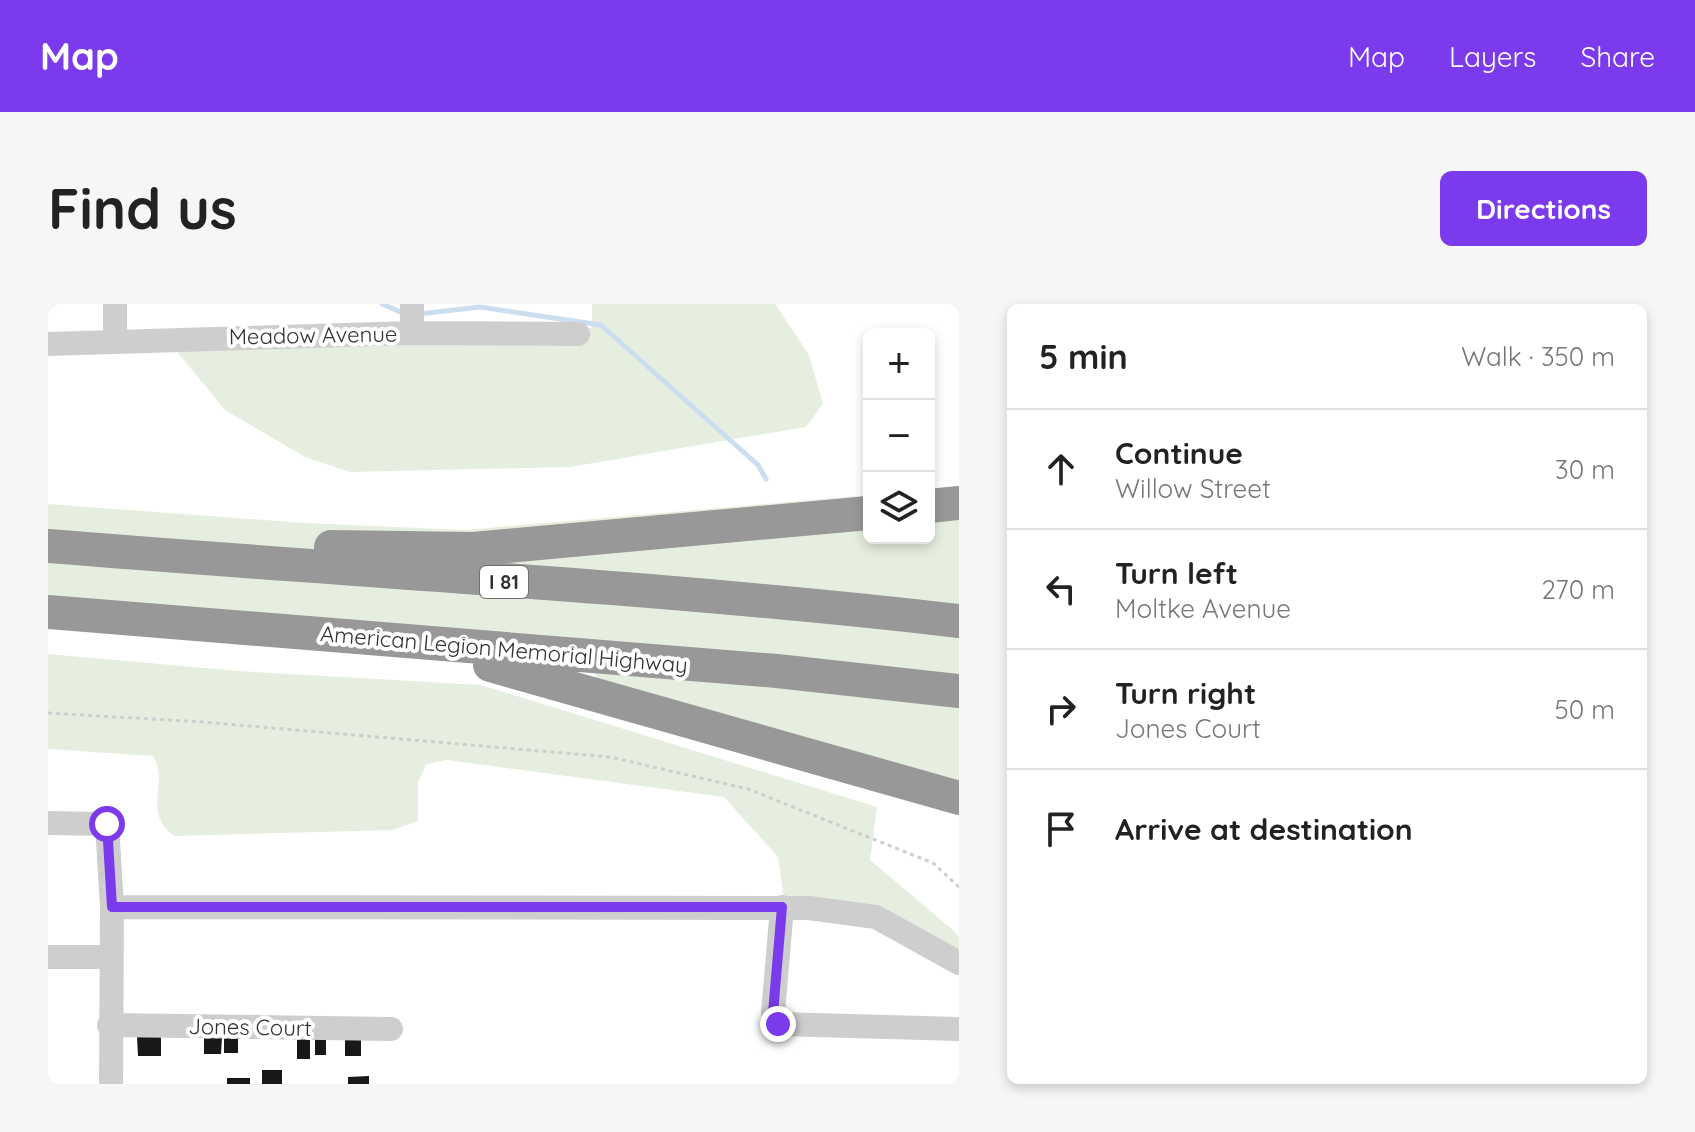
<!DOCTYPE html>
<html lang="en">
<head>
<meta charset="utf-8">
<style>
  :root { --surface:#fff; --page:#f6f6f6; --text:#222; --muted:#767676; --line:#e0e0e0; --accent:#7c3aed }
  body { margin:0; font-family:Quicksand,sans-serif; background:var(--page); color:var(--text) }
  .controls { position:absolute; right:24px; top:24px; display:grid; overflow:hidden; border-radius:12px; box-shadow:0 4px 12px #0003 }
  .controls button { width:72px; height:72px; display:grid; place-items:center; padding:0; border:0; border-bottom:2px solid var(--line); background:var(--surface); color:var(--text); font:40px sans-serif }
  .stop { position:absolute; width:24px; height:24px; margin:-18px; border:6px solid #7c3aed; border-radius:50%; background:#fff }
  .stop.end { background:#7c3aed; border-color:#fff; box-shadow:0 2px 8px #0008 }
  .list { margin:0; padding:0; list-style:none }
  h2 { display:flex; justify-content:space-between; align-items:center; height:104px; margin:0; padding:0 32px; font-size:34px }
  h2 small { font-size:26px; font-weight:400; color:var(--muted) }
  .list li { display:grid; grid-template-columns:52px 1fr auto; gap:24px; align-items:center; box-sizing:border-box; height:120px; padding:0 32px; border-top:2px solid var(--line) }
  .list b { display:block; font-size:30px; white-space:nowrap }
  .list p { margin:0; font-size:26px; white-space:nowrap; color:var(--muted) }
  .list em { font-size:26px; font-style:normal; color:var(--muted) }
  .icon { flex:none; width:44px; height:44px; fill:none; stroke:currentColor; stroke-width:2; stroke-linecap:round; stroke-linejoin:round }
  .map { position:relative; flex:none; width:911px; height:780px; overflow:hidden; border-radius:12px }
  header { display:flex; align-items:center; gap:48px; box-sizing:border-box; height:112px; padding:0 40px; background:var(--accent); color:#fff }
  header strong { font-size:38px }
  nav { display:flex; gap:44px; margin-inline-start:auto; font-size:28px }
  .intro { display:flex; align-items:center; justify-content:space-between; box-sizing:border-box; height:192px; padding:0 48px }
  h1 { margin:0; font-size:56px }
  .button { padding:20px 36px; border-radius:12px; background:var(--accent); color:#fff; font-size:28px; font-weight:700 }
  main { display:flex; gap:48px; padding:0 48px }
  aside { flex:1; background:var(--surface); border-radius:12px; box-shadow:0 4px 12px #0003 }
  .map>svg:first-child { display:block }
  .green { fill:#e6efdf }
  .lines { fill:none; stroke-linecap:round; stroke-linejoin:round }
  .stream { stroke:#cbdeef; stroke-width:5 }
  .building { fill:#181818 }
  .path { stroke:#cecece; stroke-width:3; stroke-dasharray:4 4; stroke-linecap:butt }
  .minor { stroke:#cecece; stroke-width:24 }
  .highway { stroke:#989898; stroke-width:34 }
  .route { stroke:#7c3aed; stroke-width:10 }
  .labels { text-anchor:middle; stroke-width:8; stroke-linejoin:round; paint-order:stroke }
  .shield { fill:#fff; stroke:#6f6f6f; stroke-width:2 }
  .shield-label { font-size:20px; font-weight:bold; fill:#313131 }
  .street-label { font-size:22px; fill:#313131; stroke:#fff }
</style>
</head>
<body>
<header>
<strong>Map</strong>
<nav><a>Map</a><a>Layers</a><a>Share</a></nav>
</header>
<div class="intro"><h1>Find us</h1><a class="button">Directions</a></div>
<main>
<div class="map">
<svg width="911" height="780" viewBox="0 0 911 780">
  <rect width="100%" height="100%" fill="#fff"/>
  <path class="green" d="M544,0H727L761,51L775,100L758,123L522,163L302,168L257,153L177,106L130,49L123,28L544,24Z
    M881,185L911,193V476L547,378L550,339L0,297V200L257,219L417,226L821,191V234H881Z
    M0,350L190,367L433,381L829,503L822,556L906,627L911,633V653L845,613L736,597L730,553L676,493L399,456L378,460L370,479V517L344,526L126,532C93,507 122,480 105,452L0,445Z"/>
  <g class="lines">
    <path class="stream" d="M334,0L357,10
      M0,1L5,0
      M371,10L432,3L553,21L710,161L718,175"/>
  </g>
  <path class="building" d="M249,732H262V755H249Z
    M267,732H278V751H267Z
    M89,733H113V752H90Z
    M156,733H174L173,750H156Z
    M176,733H190V749H176Z
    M297,733H313V752H297Z
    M214,766H234V780H214Z
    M321,772V780H300V773Z
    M179,774H202V780H179Z"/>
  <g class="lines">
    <path class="path" d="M0,409L155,418L562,453L700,485L885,559L911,583"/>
    <path class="minor" d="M67,0V36
      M364,29V0
      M0,40L364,29L530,30
      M0,519L59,520L64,603L63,780
      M64,603L761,604L828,613L911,659
      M734,603L725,709L730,720L911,725
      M0,653H62
      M61,721L343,725"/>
    <path class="highway" d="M881,202L911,199
      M0,242C304,267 608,282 911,317
      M283,243L425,245L821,209
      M0,308L729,367L911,387
      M442,361L911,494"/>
  </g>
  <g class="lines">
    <path class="route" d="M59,520L64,603H734L725,709L730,720"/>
  </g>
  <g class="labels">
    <rect class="shield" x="432" y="262" width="48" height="32" rx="6"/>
    <g class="shield-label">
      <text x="456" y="285">I 81</text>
    </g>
    <g class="street-label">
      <text transform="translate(265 31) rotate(-1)" y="8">Meadow Avenue</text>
      <text transform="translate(456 345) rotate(5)" y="8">American Legion Memorial Highway</text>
      <text transform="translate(202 723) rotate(1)" y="8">Jones Court</text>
    </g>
  </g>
</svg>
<div class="controls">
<button>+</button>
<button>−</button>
<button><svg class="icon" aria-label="layers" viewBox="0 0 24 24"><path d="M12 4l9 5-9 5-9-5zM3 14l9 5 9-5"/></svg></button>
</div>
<div class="stop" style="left:59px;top:520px"></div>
<div class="stop end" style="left:730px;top:720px"></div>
</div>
<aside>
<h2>5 min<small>Walk · 350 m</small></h2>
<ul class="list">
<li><svg class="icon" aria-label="ahead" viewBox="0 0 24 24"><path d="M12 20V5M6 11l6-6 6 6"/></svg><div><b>Continue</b><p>Willow Street</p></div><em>30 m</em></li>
<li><svg class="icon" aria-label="left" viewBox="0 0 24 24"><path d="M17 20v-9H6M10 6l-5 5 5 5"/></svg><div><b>Turn left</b><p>Moltke Avenue</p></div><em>270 m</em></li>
<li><svg class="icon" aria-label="right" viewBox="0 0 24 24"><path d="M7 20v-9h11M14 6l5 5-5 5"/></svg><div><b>Turn right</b><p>Jones Court</p></div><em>50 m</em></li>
<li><svg class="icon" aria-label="arrive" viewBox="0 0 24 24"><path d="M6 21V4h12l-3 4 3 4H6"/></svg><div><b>Arrive at destination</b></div></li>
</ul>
</aside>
</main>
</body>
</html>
